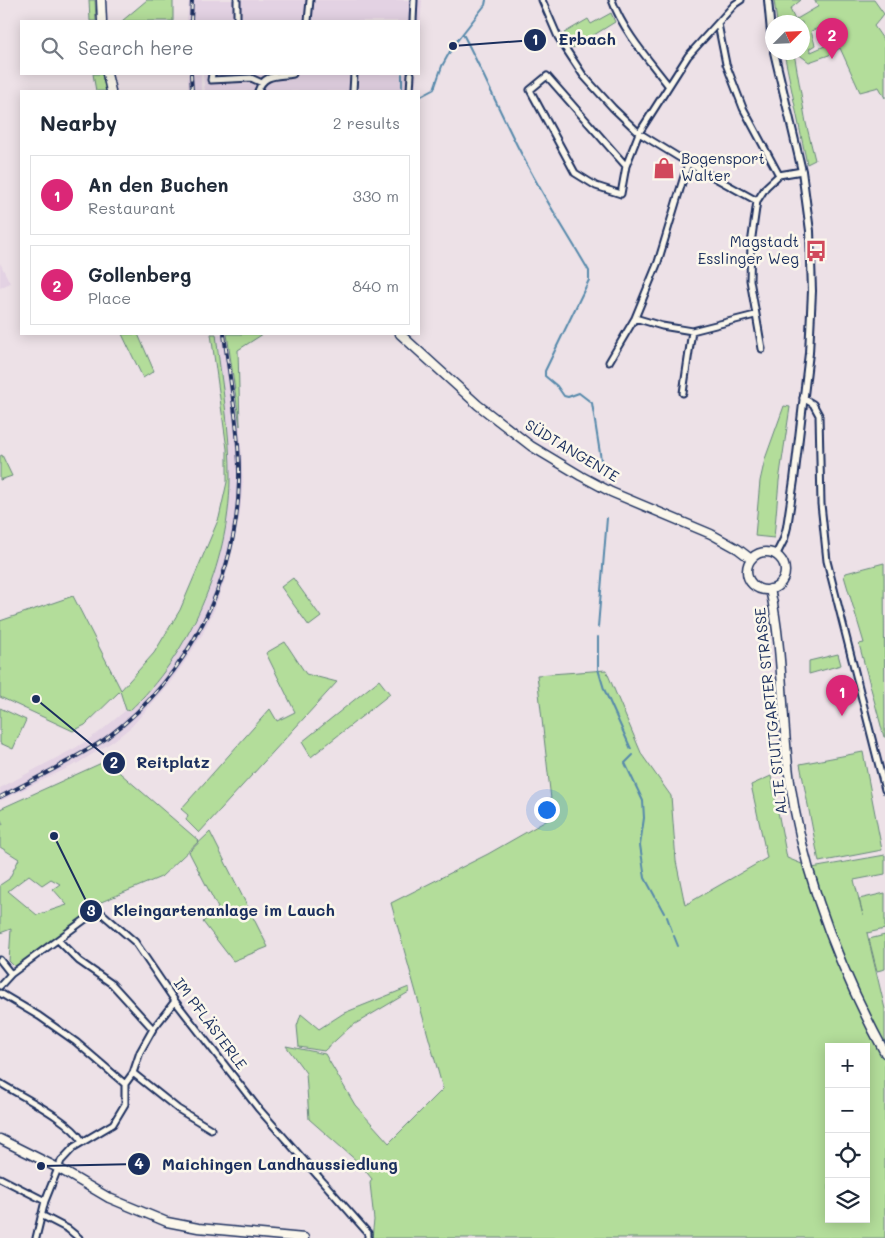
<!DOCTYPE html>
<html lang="en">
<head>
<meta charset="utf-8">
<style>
  :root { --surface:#fff; --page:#f6f6f7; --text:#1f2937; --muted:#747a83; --line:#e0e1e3; --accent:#db2777 }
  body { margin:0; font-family:Mali,sans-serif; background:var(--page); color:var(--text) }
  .controls { position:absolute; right:15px; bottom:15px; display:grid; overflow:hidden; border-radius:0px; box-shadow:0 2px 12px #0003 }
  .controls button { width:45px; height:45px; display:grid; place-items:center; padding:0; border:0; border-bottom:1px solid var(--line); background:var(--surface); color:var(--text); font:25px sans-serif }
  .compass { position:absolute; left:765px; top:15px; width:45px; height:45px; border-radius:50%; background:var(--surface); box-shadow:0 2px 12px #0003; rotate:66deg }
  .you { position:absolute; left:546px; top:809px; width:18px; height:18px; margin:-12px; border:4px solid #fff; border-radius:50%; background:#1a73e8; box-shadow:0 0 0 8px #1a73e833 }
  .badge { display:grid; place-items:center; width:32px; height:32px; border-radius:50%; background:var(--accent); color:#fff; font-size:16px; font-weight:700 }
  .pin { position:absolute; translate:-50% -41px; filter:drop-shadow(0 1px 2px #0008) }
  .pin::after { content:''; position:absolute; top:26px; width:18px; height:15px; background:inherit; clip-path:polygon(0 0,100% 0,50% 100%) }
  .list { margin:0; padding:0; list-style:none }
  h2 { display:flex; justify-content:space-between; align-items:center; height:65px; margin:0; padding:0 20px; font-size:21px }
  h2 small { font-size:16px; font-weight:400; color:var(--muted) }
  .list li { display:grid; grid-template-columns:32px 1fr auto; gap:15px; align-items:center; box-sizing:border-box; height:80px; margin:0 10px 10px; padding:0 10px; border:1px solid var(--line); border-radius:0px }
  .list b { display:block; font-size:19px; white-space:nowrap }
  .list p { margin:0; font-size:16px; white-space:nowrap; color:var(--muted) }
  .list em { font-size:16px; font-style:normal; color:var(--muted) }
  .icon { flex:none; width:28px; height:28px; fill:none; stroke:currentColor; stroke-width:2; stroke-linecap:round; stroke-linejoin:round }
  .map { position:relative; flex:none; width:885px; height:1238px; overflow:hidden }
  .search { position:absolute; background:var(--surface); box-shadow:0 2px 12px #0003; left:20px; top:20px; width:400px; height:55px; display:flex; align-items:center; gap:12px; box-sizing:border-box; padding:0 18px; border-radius:0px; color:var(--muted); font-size:19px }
  .panel { position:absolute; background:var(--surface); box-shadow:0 2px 12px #0003; left:20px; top:90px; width:400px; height:245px; border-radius:0px }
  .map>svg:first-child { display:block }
  .built { fill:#e3d2e3 }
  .green { fill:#b3dd9a; stroke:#67867c; fill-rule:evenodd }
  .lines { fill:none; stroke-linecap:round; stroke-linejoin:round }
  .stream { stroke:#5689ab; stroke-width:2 }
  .minor-casing { stroke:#1b2f5e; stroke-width:9 }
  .tertiary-casing { stroke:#1b2f5e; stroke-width:10 }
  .secondary-casing { stroke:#1b2f5e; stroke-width:11 }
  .minor { stroke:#fbf7ec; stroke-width:5 }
  .tertiary { stroke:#fbf7ec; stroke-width:6 }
  .secondary { stroke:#fbf7ec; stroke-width:8 }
  .rail-casing { stroke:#1b2f5e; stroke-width:4 }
  .rail { stroke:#fbf7ec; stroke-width:2; stroke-dasharray:5.5; stroke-linecap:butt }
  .labels { text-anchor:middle; stroke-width:5; stroke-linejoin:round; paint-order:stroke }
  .poi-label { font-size:15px; fill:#1b2f5e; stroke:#fbf7ec; text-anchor:start }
  .street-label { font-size:15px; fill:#1b2f5e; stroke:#fbf7ec }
  .leader { fill:none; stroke:#1b2f5e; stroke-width:2 }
  .callout-dot { fill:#1b2f5e; stroke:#fbf7ec; stroke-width:2 }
  .mark-label { font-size:15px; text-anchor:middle; font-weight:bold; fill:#fff }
  .callout-label { font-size:16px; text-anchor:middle; font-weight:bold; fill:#1b2f5e; stroke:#fbf7ec; stroke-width:5; stroke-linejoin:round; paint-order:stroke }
</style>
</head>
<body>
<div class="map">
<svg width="885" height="1238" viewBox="0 0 885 1238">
  <rect width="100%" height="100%" fill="#ede1e7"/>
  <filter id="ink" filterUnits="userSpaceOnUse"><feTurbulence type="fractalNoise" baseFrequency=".02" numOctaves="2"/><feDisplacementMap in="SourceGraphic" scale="10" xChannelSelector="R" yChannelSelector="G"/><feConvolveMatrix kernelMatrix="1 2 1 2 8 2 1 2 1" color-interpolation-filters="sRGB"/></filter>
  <g filter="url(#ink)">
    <path class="built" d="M189,0H422L419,42V21H187Z
      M188,74H201V91H188Z
      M203,74H417L415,91H205Z
      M0,263L10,283L0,288Z
      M216,334H227L240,426L243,482L240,513L231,555L225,579L214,610L202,635L182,666L166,688L131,727L112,742L78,763L0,801V788L77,747L101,731L126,710L129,711L142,699L156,682L174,655L195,621L206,598L213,577L225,530L230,483V449Z"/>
    <path class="green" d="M89,0H95L96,21H90Z
      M147,0H173V21H122Z
      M774,0H801L790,9L795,20L819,6L814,0H874L884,14L874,26L885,42V98L879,87L860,92L840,48L829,55L809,62L797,53L802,52V22H777ZM819,28L827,45L811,52L809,49L815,45L811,31Z
      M611,13L615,22L573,48L564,33L588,19L591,24Z
      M784,53H794L806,123L815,160L807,164Z
      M93,74H102L106,91H96Z
      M122,334H138L154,371L143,378Z
      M211,334H216C221,382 231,432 230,481C229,563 189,656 129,711L126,710L120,691L85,725L73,731L0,697V621L73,596L121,690L154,653L180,610L219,518L227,482V449Z
      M227,334H263L238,350L240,426Z
      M784,406L790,407L779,481L774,538L755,536L760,481L765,459Z
      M2,455L12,476L0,480V456Z
      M884,563L885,737H884L859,644L864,643L844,576L846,573Z
      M293,578L321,617L309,626L281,587Z
      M285,642L306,674L337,682L199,833L186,820L188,815L181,809L270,709L277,721L295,712L266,653Z
      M838,654L841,665L809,674V661Z
      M606,670L642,755L671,796L676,861L685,905L767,858L751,785L771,776L787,858L812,868L885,855V874L854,880L863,915L859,899L885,893V929L867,933L885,1009V1238H372L374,1220L370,1183L372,1179L359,1163L309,1119L306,1073L286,1046L325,1054L355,1105L389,1143L443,1089L391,903L488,854L553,817L537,675ZM829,1047H866V1219H829Z
      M379,680L390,694L311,757L302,742Z
      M0,708L26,720L13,749L0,743Z
      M863,752L882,850L819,862L800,764Z
      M106,761L199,841L161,877L94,905L92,912L16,968L9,961L11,929L0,933V885L9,879L19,859L0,847V826L3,824L0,818V809ZM29,875L42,885L51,879L60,884L53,889L67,905L37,915L8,891Z
      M210,832L268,947L233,961L203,922L218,908L189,852Z
      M885,935V969L877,971L869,939Z
      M409,987V992L350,1027L324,1051L299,1047L297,1026L301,1014L319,1029L344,1013Z"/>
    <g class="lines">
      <path class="stream" d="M463,34C484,74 501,115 522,155C542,195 567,233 589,271V280L545,371V376L557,386L564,396L568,397L579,393L592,403L602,466
        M402,91V74
        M419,97L434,89L442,66L453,46L485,5L486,0
        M598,627L607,518
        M598,637V669L604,689L631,749
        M633,755L625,763L643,801L644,818L640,845L645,878L664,913
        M667,917L672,931
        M674,936L678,946"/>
      <g class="minor-casing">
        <path id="minor" d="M542,0L558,37L583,75L613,108L639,133L688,163L757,201
          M612,0C623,31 648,59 668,85
          M237,21V0
          M308,21L310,0
          M413,21L414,0
          M718,24L726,64L743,108L779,175
          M212,74L211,80L251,78L262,83
          M258,91C264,73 278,77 293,74
          M353,91L354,74
          M410,91L411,74
          M626,166L547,76L530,90L575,173L596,186L621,194L626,166L639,133L688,56L735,4L741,0
          M635,318L662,326L692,331L755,315
          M762,349L750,280L751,244L757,201L766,187L779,175L802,171
          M609,362L635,318L658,262L688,163
          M683,393L692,331
          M803,398L813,404L819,415L821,504L827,561L885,790
          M58,940L79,961L112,984L153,1029
          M0,960L11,974
          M0,986L11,974L98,910L135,942L175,1001L258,1108L368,1233V1238
          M0,993L39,1016L76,1042L125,1084
          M133,1073L178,1109L211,1129
          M0,1083C24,1098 69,1119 83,1142
          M0,1178L45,1201
          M41,1215L68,1229L79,1238
          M36,1238L45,1201L61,1161L74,1147L113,1124L125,1104V1084L133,1073L140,1052L153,1029L175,1001"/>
      </g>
      <g class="tertiary-casing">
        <path id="tertiary" d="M768,0L772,43
          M774,52L802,171L810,231L812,291L809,353L794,480L787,527L784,539L776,555"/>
      </g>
      <g class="secondary-casing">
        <path id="secondary" d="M101,0L102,21
          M107,74L111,91
          M400,334L478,405L531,446L581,476L611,492L711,534L738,549L751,559
          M747 571a19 19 0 1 1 38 0a19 19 0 1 1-38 0Z
          M770,589C784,652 781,718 790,782C804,878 839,968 885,1053
          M0,1139L58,1168L109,1198L167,1222L198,1228L304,1238"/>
      </g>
      <use href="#minor" class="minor"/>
      <use href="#tertiary" class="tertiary"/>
      <use href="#secondary" class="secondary"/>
      <g class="rail-casing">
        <path id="rail" d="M191,21L192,0
          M191,74L192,91
          M0,797C24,785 47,773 70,760C83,752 98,745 109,736C188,676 237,580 239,481C240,432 230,382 224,334"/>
      </g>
      <use href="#rail" class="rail"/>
    </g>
  </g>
  <defs>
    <g id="shop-bare" transform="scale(1.725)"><path d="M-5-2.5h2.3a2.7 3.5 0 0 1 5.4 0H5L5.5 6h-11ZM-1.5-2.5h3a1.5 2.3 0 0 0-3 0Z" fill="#d1495b" stroke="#fbf7ec" stroke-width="2.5" paint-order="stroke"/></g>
    <g id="bus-bare" transform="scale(1.725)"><path d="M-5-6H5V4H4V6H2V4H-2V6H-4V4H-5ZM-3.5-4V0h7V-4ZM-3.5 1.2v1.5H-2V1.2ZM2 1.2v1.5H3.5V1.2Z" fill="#d1495b" stroke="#fbf7ec" stroke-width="2.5" paint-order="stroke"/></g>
  </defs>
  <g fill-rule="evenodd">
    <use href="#shop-bare" x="664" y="168"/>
    <use href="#bus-bare" x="816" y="251"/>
  </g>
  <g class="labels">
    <g class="poi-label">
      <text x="681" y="164">Bogensport<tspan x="681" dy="17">Walter</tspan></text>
      <text x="799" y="247" text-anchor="end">Magstadt<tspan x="799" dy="17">Esslinger Weg</tspan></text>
    </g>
    <g class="street-label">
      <text transform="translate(572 451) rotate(31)" y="5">SÜDTANGENTE</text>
      <text transform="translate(771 711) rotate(-96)" y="5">ALTE STUTTGARTER STRASSE</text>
      <text transform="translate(210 1024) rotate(53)" y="5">IM PFLÄSTERLE</text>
    </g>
  </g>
  <path class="leader" d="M453 46L535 40M36 699L114 763M54 836L91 911M41 1166L139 1164"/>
  <g class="callout-dot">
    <circle cx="453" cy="46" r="5"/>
    <circle cx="36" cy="699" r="5"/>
    <circle cx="54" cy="836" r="5"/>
    <circle cx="41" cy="1166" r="5"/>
    <circle cx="535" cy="40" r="12"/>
    <circle cx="114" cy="763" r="12"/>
    <circle cx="91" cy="911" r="12"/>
    <circle cx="139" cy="1164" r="12"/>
  </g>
  <g class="mark-label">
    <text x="535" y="45">1</text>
    <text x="114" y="768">2</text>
    <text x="91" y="916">3</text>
    <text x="139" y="1169">4</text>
  </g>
  <g class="callout-label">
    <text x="587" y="45">Erbach</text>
    <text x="173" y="768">Reitplatz</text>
    <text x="224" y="916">Kleingartenanlage im Lauch</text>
    <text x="280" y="1170">Maichingen Landhaussiedlung</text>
  </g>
</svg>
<div class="controls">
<button>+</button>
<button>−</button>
<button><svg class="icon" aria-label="locate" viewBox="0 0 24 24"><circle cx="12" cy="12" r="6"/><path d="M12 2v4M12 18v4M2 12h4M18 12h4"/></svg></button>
<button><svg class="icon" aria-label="layers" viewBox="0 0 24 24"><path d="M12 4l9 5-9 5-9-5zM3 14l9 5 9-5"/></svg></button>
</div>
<svg class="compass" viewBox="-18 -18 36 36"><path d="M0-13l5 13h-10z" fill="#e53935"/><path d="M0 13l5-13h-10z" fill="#747a83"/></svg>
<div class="you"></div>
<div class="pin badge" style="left:842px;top:716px">1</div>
<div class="pin badge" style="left:832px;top:59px">2</div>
<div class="search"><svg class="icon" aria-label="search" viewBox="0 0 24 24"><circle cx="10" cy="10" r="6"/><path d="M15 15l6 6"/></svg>Search here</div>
<section class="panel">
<h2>Nearby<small>2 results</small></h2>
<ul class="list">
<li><span class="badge">1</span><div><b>An den Buchen</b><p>Restaurant</p></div><em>330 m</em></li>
<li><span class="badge">2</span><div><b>Gollenberg</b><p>Place</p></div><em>840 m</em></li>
</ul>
</section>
</div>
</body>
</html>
